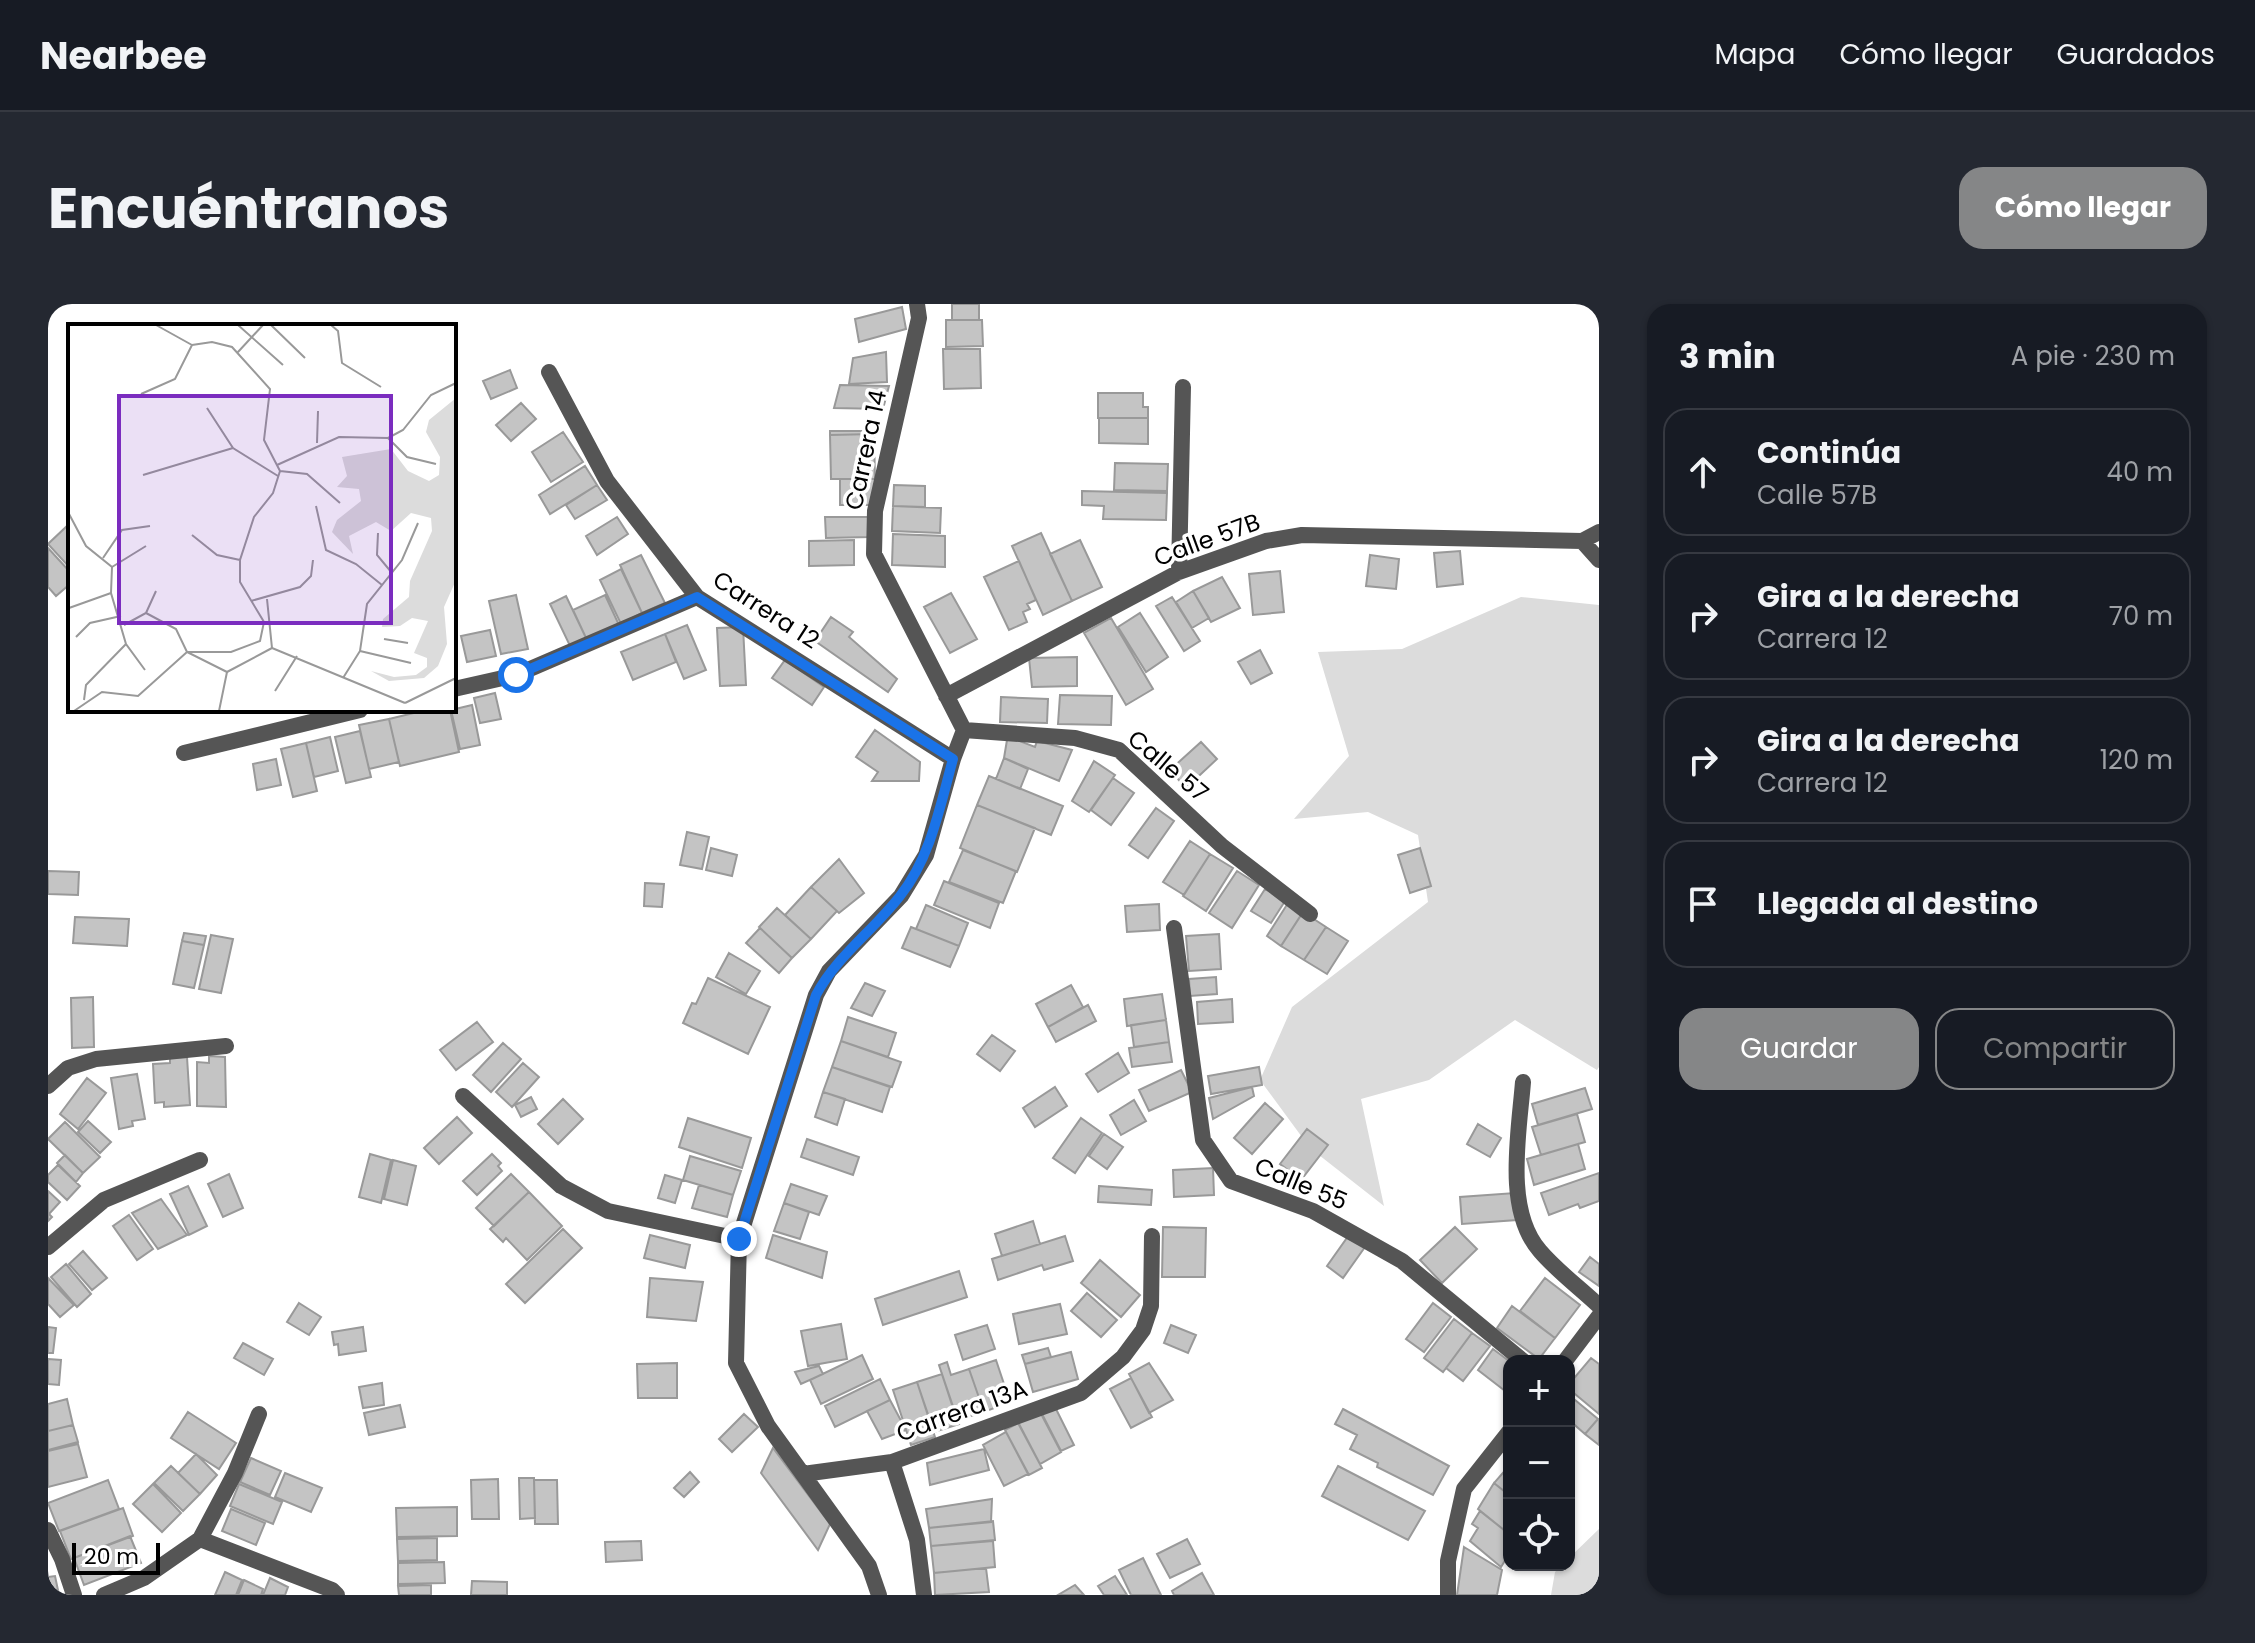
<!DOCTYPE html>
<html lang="es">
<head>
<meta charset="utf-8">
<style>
  :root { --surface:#171b24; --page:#242831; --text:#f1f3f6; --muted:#9ea1a6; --line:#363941; --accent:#858687 }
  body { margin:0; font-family:Poppins,sans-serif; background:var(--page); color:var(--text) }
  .controls { position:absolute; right:24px; bottom:24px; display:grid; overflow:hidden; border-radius:16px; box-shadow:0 2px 6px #0004 }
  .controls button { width:72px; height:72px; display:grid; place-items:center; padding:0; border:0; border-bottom:2px solid var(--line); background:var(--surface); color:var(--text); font:40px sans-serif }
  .scale { position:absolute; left:24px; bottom:20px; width:88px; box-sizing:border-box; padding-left:8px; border:4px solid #000; border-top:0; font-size:22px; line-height:28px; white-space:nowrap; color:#000; -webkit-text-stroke:6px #fff; paint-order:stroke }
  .stop { position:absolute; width:24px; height:24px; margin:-18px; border:6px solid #1a73e8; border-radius:50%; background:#fff }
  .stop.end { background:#1a73e8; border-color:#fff; box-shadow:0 2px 8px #0008 }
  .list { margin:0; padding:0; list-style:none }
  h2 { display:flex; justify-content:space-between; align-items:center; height:104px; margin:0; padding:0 32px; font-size:34px }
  h2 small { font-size:26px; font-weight:400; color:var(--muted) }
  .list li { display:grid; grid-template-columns:52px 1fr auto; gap:24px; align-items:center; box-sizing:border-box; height:128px; margin:0 16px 16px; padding:0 16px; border:2px solid var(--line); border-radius:24px }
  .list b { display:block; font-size:30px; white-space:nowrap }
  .list p { margin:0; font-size:26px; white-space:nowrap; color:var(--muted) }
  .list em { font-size:26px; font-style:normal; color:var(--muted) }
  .actions { display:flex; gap:16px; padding:24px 32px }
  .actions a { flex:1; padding:18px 0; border:2px solid var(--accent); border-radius:24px; text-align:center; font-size:28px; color:var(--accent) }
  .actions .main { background:var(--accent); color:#fff }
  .icon { flex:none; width:44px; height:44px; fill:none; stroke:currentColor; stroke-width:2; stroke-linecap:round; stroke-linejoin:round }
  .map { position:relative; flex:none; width:1551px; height:1291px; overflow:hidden; border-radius:24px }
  header { display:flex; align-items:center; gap:48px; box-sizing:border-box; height:112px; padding:0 40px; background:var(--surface); border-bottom:2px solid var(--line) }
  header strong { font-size:38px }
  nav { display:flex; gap:44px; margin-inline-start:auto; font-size:28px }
  .intro { display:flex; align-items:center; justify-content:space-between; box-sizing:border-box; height:192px; padding:0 48px }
  h1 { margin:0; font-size:56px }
  .button { padding:20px 36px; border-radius:24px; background:var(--accent); color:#fff; font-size:28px; font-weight:700 }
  main { display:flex; gap:48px; padding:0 48px }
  aside { flex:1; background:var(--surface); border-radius:24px; box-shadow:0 2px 6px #0004 }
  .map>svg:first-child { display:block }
  .green { fill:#dcdcdc }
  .building { fill:#c4c4c4; stroke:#999; stroke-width:2 }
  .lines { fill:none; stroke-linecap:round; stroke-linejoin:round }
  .minor { stroke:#555; stroke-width:16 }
  .route { stroke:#1a73e8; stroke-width:10 }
  .labels { text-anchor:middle; stroke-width:7; stroke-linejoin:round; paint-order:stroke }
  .street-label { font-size:24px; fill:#000; stroke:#fff }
  .inset-road { fill:none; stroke:#999; stroke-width:2 }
  .view { fill:#7b2cbf; fill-opacity:0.15; stroke:#7b2cbf; stroke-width:4 }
  .inset-edge { fill:none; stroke:#000; stroke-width:4 }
</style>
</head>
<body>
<header>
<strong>Nearbee</strong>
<nav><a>Mapa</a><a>Cómo llegar</a><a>Guardados</a></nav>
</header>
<div class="intro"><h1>Encuéntranos</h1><a class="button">Cómo llegar</a></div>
<main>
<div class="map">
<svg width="1551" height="1291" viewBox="0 0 1551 1291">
  <rect width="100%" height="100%" fill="#fff"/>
  <path class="green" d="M1473,293L1551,301V763L1549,766L1467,716L1381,776L1313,795L1336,902L1262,844L1212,776L1244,703L1380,598L1370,531L1320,508L1246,515L1301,452L1270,348L1354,345Z
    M1551,1225V1291H1503L1507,1268L1514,1261H1521V1254Z"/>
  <path class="building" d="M904,0H931V16H904Z
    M854,3L858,25L811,38L807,15Z
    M898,16H934L935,42L898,43Z
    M895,45H932L933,84L896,85Z
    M838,48L839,78L801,80L805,54Z
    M462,66L469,84L443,95L435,77Z
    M792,81L841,82L835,105L786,104Z
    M1050,89H1095V103H1100V114H1050Z
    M473,99L488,115L463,137L448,121Z
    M1051,114H1100V140L1051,139Z
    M782,127H826V130L782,131Z
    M515,128L535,158L503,178L484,148Z
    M826,130L827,175H783L782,131Z
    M1067,159L1120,160L1119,187L1066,186Z
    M537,162L549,181L502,210L491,191Z
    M792,175H827V201H792Z
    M549,181L559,196L527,215L518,201Z
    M846,181L877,182V203L845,202Z
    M1034,187L1119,189L1118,216L1055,215L1056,202L1034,201Z
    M845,202L893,204L892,229L844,227Z
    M569,213L580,230L549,251L538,232Z
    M777,213H821L822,233L778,234Z
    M19,222L22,225V264L0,240Z
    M993,229L1024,297L995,311L964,242Z
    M845,230L897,232V263L844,261Z
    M806,236V261L761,262V237Z
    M1032,236L1054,283L1024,297L1002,250Z
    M0,244L22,268V280L8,292L0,283Z
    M1412,247L1415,280L1389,283L1386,249Z
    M593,251L617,299L594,309L572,261Z
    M1322,251L1351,255L1348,285L1318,282Z
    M971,257L988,296L979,300L982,305L975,308L979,318L961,326L936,273Z
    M573,265L594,309L573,320L552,276Z
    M1232,267L1236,308L1205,311L1201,270Z
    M1174,273L1192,304L1163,318L1145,287Z
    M1145,287L1161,314L1144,324L1128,298Z
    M903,289L929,335L902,349L876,303Z
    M468,291L480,345L453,350L441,297Z
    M557,291L571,321L539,336L525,306Z
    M518,292L539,336L523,344L502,300Z
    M1124,293L1152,337L1136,347L1108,302Z
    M1092,309L1120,353L1098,368L1070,323Z
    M783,313L805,328L801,333L849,375L840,388L767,337Z
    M1063,314L1105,385L1078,401L1036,329Z
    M639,321L658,366L636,375L617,330Z
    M695,323L698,381L672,382L669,324Z
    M442,326L448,352L419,358L413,332Z
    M617,330L628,358L585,376L573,348Z
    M1212,346L1224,369L1203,380L1190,358Z
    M1029,353V382L984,383L981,354Z
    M737,356L776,383L764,401L724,374Z
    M447,389L453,415L432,419L426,394Z
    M1012,391L1064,392L1063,421L1010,420Z
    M953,393L1000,395L999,419L952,418Z
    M424,401L432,441L412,445L403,406Z
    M378,406H402L411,448L352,462L341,415Z
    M341,415L351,458L321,465L311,421Z
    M827,426L872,458L871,477H824L830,468L808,453Z
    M312,427L323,473L298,479L287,433Z
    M282,433L290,467L266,473L258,439Z
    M966,435L987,443L989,437L1024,446L1011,477L956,454L959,436Z
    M1153,438L1169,455L1138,484L1122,466Z
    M258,439L269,487L245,493L233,445Z
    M956,454L980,465L972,485L948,475Z
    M228,455L233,481L209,486L205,460Z
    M1046,457L1067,471L1041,508L1024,497Z
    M941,472L1015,502L1003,531L929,501Z
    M1065,474L1086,489L1063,521L1043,506Z
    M929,501L987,524L969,568L912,544Z
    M1108,504L1126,517L1100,554L1081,541Z
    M639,528L661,533L654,565L632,561Z
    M1142,537L1162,550L1136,591L1115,578Z
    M663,544L689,551L684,572L658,566Z
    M1372,544L1383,582L1362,589L1350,551Z
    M915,546L968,567L955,599L901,578Z
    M1162,550L1185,564L1158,607L1135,592Z
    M791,555L816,589L791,609L763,583Z
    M0,567L31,568L30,591L0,590Z
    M1189,567L1211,581L1184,624L1161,609Z
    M896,577L951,599L942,624L886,601Z
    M597,579L616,580L614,603L596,602Z
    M763,583L789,607L763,635L737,611Z
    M1217,585L1237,597L1223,619L1203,607Z
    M1240,599L1255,608L1233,642L1219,632Z
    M1111,600L1112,626L1079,628L1077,602Z
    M878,601L920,619L911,642L868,625Z
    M729,604L763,635L744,654L711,623Z
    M1255,608L1278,623L1256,656L1233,642Z
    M27,613L81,615L79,642L25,639Z
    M863,623L911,642L902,663L854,644Z
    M1278,623L1300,637L1279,670L1256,656Z
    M712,624L744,654L731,669L698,639Z
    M136,629L158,632L156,641L134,637Z
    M1171,630L1173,665L1141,667L1138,632Z
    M163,631L185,635L173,689L151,685Z
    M134,637L156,641L146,684L125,680Z
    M681,649L712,667L698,690L668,673Z
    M1168,673L1169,690L1142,692L1141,675Z
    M660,674L722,703L700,750L635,719L644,699L648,700Z
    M817,679L837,687L824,712L803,704Z
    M1023,681L1035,703L1000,723L988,700Z
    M1114,690L1118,716L1079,722L1076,695Z
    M45,693L46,743L24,744L23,694Z
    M1184,695L1185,718L1150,720L1149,698Z
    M1040,701L1048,717L1008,738L1000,723Z
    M800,713L848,729L840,753L793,737Z
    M1118,716L1121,738L1086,743L1083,721Z
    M429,718L445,738L408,766L392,746Z
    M944,731L967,747L952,767L929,750Z
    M793,737L853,758L844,783L784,763Z
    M1121,738L1124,758L1084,763L1081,744Z
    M455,739L473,755L443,788L425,771Z
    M1070,749L1081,769L1050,788L1038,770Z
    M161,752L177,753L178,803L149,802V758L161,759Z
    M139,753L142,801L116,803V798L107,799L105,760L122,759V754Z
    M475,759L491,773L464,803L448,788Z
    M784,763L842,783L834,808L775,788Z
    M1211,763L1214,781L1163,790L1160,772Z
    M1133,766L1144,788L1101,807L1091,786Z
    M89,770L97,815L84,817L85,822L71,825L63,774Z
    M39,774L58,789L30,825L12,810Z
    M1007,783L1019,802L987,823L975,804Z
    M1204,783L1206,792L1165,815L1161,794Z
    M1537,784L1544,805L1490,821L1484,800Z
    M775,788L797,795L789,821L767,813Z
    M483,793L489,805L473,813L467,801Z
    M515,795L535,815L510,840L490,820Z
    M1086,796L1098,817L1073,831L1062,811Z
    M1217,799L1235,815L1204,850L1186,834Z
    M1529,810L1537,838L1493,851L1484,823Z
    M409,813L424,829L391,860L376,844Z
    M640,814L703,834L694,864L631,843Z
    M1033,814L1054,829L1027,869L1005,854Z
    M40,817L63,838L52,849L30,828Z
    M17,818L52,853L35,869L0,835Z
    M1430,820L1453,834L1442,853L1419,840Z
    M1259,825L1280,841L1253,876L1232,860Z
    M1056,830L1075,843L1059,865L1041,852Z
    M759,835L811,853L805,871L753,853Z
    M1530,840L1537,865L1486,881L1479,855Z
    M322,850L343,856L333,899L311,893Z
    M444,850L453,859L450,862L454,867L429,891L415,877Z
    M17,851L35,869L28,878L9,859Z
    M642,852L693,867L685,891L635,876Z
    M345,856L368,862L359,901L336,895Z
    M10,861L32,882L19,896L0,878V871Z
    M1165,864L1166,891L1126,893L1125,866Z
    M1551,869V897L1532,904L1530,900L1501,911L1493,889Z
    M181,870L195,904L175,913L160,880Z
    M463,870L481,888L446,922L428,904Z
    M617,871L634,876L627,899L610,894Z
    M743,880L779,892L771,911L736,899Z
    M651,881L685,891L679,913L644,904Z
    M140,882L159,922L141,931L122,890Z
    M1051,882L1104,886L1103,901L1050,898Z
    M0,887L12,898L1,910L4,913L0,917Z
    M481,888L514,922L479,956L458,934L455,938L442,925Z
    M1467,889L1469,916L1414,920L1412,893Z
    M113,895L139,931L110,945L84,909Z
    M736,899L761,908L752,935L726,927Z
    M81,911L105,945L89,956L65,922Z
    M985,917L992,940L954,952L947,930Z
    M1115,923L1158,924L1157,973H1114Z
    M1407,923L1429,945L1394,979L1372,956Z
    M515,925L534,944L477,999L458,980Z
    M602,931L642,941L637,964L596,954Z
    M725,931L779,948L774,974L718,954Z
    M1301,931L1317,943L1295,974L1279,962Z
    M1017,932L1025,957L996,966L994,961L950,976L944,955Z
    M35,947L59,974L44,986L21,960Z
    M1542,953L1551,960V982L1531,968Z
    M1052,956L1092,991L1073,1013L1033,979Z
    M18,960L43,990L29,1003L3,973Z
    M911,967L919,993L835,1021L827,995Z
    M0,974L26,1001L12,1013L0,1000Z
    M602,974L655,978L648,1017L599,1013Z
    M1497,974L1532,1001L1507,1034L1472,1007Z
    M1039,989L1069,1016L1053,1033L1023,1007Z
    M251,999L273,1013L261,1031L239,1018Z
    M1385,999L1403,1013L1376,1048L1358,1035Z
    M1012,1000L1019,1030L971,1040L965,1010Z
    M1464,1002L1507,1034L1491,1055L1449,1024Z
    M1406,1015L1424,1029L1395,1068L1376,1054Z
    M793,1020L799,1055L760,1062L753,1027Z
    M939,1021L947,1045L915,1056L907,1031Z
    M1123,1021L1148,1031L1140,1049L1116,1039Z
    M0,1023L8,1024L5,1049H0Z
    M315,1023L318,1047L291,1051L290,1040L286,1041L284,1028Z
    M1424,1029L1442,1042L1415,1077L1398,1064Z
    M195,1039L225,1055L216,1071L186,1054Z
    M1000,1044L1003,1053L977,1060L974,1051Z
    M1445,1045L1461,1057V1090L1430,1066Z
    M1023,1048L1030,1075L985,1088L977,1060Z
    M814,1051L825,1075L773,1100L762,1076Z
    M1543,1054L1551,1060V1110L1521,1085V1080Z
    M0,1055L13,1056L11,1081L0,1080Z
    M948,1056L962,1098L936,1108L921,1065Z
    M899,1058L903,1071L921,1065L936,1108L909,1116L891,1061Z
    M629,1059V1094H590L589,1060Z
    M1101,1059L1125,1096L1101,1109L1081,1070Z
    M771,1062L775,1070L753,1080L747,1068Z
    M894,1070L911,1120L886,1128L869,1078Z
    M1083,1074L1104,1113L1083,1124L1062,1085Z
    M832,1075L842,1096L787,1123L777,1102Z
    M869,1078L887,1133L863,1141L845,1086Z
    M334,1079L336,1101L315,1104L311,1083Z
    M1521,1091L1550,1115L1537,1130L1521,1116Z
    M19,1095L25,1121L0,1127V1100Z
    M842,1096L858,1126L834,1135L819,1107Z
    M352,1101L357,1123L321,1131L316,1109Z
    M1006,1101L1026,1141L1013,1147L993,1108Z
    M1295,1105L1401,1162L1385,1191L1329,1163L1330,1159L1302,1145L1309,1131L1287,1120Z
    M991,1106L1013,1148L992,1160L970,1118Z
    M140,1108L188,1139L171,1165L123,1134Z
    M696,1110L710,1123L684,1148L671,1135Z
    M1550,1115H1551V1141L1537,1130Z
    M970,1119L994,1164L981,1171L957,1126Z
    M25,1121L30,1138L0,1146V1127Z
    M958,1128L980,1170L956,1182L935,1141Z
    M30,1140L39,1173L0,1183V1147Z
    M725,1144L782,1220L770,1246L713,1169Z
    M936,1145L941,1166L882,1181L879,1159Z
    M148,1150L169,1171L152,1190L130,1169Z
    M203,1154L233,1167L222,1191L192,1178Z
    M123,1162L152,1190L135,1207L106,1179Z
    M1290,1162L1377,1207L1360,1236L1274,1192Z
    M1461,1162V1191L1446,1179Z
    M642,1168L651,1178L636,1193L626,1184Z
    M237,1169L274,1184L263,1208L227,1193Z
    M471,1174H486L487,1214L472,1215Z
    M450,1175L451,1215H424L423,1176Z
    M60,1176L71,1205L11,1227L0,1199Z
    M486,1176H509L510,1220H487Z
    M1446,1179L1461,1191V1230L1430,1205Z
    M105,1180L133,1209L114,1228L85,1200Z
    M191,1180L234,1198L225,1220L182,1202Z
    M944,1195L943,1218L881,1224L878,1205Z
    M409,1203V1232L349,1233L348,1204Z
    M75,1204L85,1232L23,1255L12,1227Z
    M183,1205L217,1219L208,1241L174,1227Z
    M1432,1207L1461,1230V1250L1453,1263L1422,1237L1430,1224L1424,1220Z
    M945,1217L947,1236L883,1242L881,1224Z
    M82,1232L93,1259L36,1281L26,1254Z
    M389,1234V1256L350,1257L349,1235Z
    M1139,1235L1152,1260L1122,1274L1109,1250Z
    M593,1237L594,1256L558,1258L557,1238Z
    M945,1237L947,1263L886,1269L883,1242Z
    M1416,1243L1454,1266L1449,1291H1409Z
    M1095,1254L1113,1291H1083L1071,1266Z
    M396,1258L397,1279L350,1280V1259Z
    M938,1264L941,1288L887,1291L886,1269Z
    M177,1268L194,1276L188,1291H167Z
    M1154,1269L1166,1291H1126L1124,1287Z
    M7,1272L11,1291H0V1273Z
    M1067,1272L1079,1291H1056L1050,1282Z
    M222,1274L240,1283L237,1291H215Z
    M196,1276L215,1285L213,1291H190Z
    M424,1277L459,1278V1291H423Z
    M383,1281V1291H351L350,1282Z
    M1027,1281L1036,1291H1010Z"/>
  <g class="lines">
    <path class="minor" d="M869,0L871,14L827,207L826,250L916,426
      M501,68L559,177L649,293L905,455
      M1534,237L1551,228
      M1131,268L1135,83
      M406,385L468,371L649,293
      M898,392L1131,268L1218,237L1254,231L1534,237L1551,256
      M916,426L1027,434L1071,446L1174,542L1262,610
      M136,449L312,406
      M1126,624L1155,836L1183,877L1265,907L1354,957L1475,1057
      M1475,778C1471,829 1456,906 1492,947C1509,967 1532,984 1551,1002
      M0,782L20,764L48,755L178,742
      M415,792L513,882L560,907L691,935
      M0,943L56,896L152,856
      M1517,1057L1551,1012
      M844,1158L869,1236L876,1291
      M755,1170L844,1158L1033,1089L1075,1053L1095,1026L1103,1002L1104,932
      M0,1226L14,1255L26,1291
      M152,1235L284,1286L289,1291
      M56,1291L96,1274L152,1235L187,1169L211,1110
      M831,1291L821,1262L720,1122L688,1059L691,935L768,691L781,667L853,592L878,551L905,455L916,426
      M1400,1291V1257L1416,1185L1461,1128"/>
  </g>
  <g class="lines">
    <path class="route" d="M468,371L649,293L905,455C892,502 883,553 852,592C825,627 789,652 768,691L691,935"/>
  </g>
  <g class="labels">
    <g class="street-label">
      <text transform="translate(818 146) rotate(-78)" y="8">Carrera 14</text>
      <text transform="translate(1159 236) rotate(-20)" y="8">Calle 57B</text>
      <text transform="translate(718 306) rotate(33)" y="8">Carrera 12</text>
      <text transform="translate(1120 462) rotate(40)" y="8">Calle 57</text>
      <text transform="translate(1253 880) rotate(23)" y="8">Calle 55</text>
      <text transform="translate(914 1107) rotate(-20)" y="8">Carrera 13A</text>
    </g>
  </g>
  <g transform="translate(20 20)">
    <rect width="388" height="388" fill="#fff"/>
    <path d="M388,74V256L376,283L379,320L370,342L356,354L321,357L303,347L326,353L348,351L359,343V334L346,329L360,297L344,294L332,302L314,303L315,295L341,273L342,257L364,207L363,194L343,189L323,207L308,198L281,212L285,230L264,208L269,196L293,177L291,165L269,163L279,152L274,133L323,125L340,147L361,157L371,151L372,133L358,108L361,96Z" fill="#dcdcdc"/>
    <path class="inset-road" d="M88,1L124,21M170,1L215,41M203,1L237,34M263,1L270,7L274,39L313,63M124,21L144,18L164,23L202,65L196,116L212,147M170,28L195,1M73,70L107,55L124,21M139,84L165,124L210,152M320,114L335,106L363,71L388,59M249,119L250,87M209,141L271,113L320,114L339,133L368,140M212,147L239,150L272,179M75,151L165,124M248,182L258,226L288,240L314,261M0,188L18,222L44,243L43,269L58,320L77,346M310,209L309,231L324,249M124,211L149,231L172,236M35,234L54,206L82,202M44,243L78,222M199,275L204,324L337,379M183,277L232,263L243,252L245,236M1,284L43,269M78,289L108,305L119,328L159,348M56,301L78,289L88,267M8,313L22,299L53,292M316,315L340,319M292,327L343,339M159,348L204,324M275,354L292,327L299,280L334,236L350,199M207,367L229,332M16,376L18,361L58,320M337,379L388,354M6,387L34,368L70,372L119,328H163L192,317L196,298L172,258V236L186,193L205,169L212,147M151,387L159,348"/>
    <path class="view" d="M51,72H323V299H51Z"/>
    <rect width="388" height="388" class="inset-edge"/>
  </g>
</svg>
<div class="controls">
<button>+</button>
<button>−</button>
<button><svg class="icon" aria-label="locate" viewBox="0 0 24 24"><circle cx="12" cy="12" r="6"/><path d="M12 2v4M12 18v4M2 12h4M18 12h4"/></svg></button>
</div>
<div class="scale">20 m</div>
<div class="stop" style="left:468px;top:371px"></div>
<div class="stop end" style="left:691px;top:935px"></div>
</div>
<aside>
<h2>3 min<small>A pie · 230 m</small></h2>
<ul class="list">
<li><svg class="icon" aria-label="ahead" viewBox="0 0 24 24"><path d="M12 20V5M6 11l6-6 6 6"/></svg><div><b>Continúa</b><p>Calle 57B</p></div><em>40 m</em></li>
<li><svg class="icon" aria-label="right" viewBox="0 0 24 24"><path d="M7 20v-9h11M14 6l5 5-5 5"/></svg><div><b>Gira a la derecha</b><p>Carrera 12</p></div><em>70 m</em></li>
<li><svg class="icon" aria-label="right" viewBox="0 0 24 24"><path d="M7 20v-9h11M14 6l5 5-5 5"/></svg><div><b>Gira a la derecha</b><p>Carrera 12</p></div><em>120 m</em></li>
<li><svg class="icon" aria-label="arrive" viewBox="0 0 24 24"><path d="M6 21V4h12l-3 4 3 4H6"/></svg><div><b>Llegada al destino</b></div></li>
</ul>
<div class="actions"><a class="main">Guardar</a><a>Compartir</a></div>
</aside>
</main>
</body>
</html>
